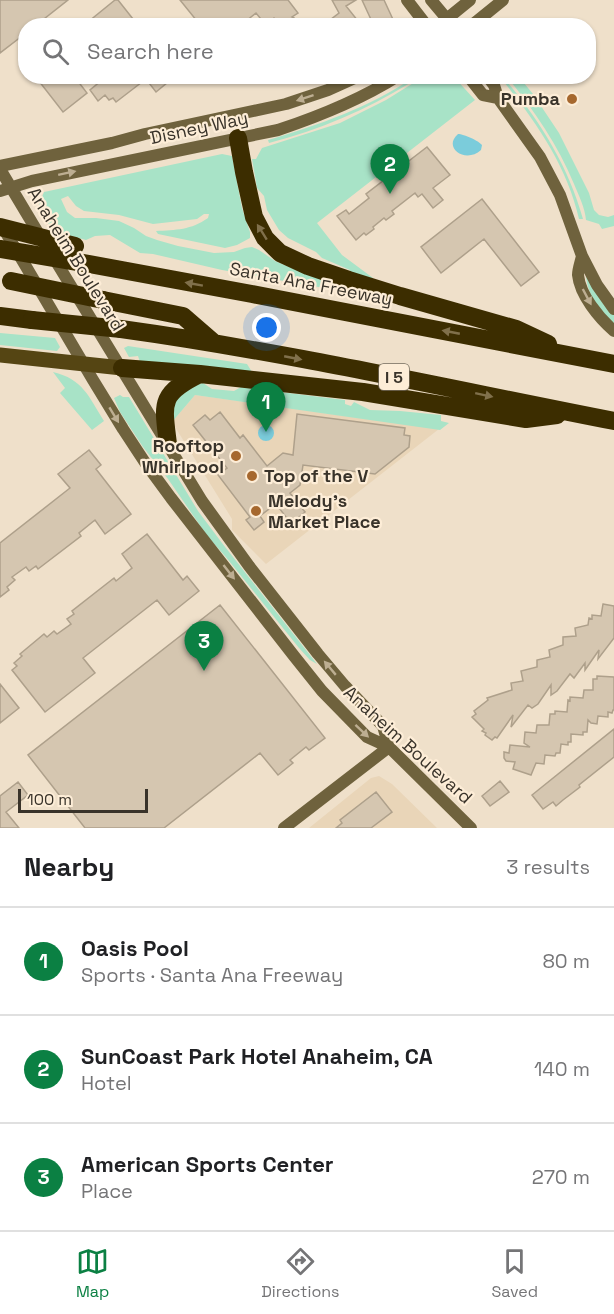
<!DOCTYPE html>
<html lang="en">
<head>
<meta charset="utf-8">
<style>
  :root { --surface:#fff; --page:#f6f6f6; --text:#202124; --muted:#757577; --line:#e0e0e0; --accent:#0b8043 }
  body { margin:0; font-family:"Space Grotesk",sans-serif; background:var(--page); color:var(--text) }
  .scale { position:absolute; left:18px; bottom:15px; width:130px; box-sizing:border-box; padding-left:6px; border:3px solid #39332a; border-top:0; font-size:16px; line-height:21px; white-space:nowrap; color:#39332a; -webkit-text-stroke:4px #fdedd7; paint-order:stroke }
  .you { position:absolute; left:267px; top:328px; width:21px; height:21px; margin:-15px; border:4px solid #fff; border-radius:50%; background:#1a73e8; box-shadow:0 0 0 9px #1a73e833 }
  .badge { display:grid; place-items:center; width:39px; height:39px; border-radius:50%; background:var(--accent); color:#fff; font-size:20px; font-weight:700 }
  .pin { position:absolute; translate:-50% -50px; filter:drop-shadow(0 2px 3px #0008) }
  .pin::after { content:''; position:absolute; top:32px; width:21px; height:18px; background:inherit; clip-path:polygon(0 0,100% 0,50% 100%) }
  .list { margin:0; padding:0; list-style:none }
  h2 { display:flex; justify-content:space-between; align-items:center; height:78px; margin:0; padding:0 24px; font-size:26px }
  h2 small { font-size:20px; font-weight:400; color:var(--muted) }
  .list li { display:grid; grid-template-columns:39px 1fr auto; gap:18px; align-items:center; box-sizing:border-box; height:108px; padding:0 24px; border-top:2px solid var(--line) }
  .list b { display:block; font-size:22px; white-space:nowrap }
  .list p { margin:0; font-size:20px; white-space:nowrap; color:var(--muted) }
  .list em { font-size:20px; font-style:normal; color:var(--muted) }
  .icon { flex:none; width:33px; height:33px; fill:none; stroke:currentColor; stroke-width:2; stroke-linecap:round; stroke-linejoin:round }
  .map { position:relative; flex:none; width:614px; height:828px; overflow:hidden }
  .search { position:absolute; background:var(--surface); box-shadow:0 2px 4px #0004; left:18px; right:18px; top:18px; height:66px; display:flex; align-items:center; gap:15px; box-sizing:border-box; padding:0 21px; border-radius:24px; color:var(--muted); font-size:22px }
  .sheet { height:402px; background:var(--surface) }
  nav { display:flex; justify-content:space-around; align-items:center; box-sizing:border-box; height:84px; border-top:2px solid var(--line); background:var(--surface); font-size:16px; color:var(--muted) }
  nav a { display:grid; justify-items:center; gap:3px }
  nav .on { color:var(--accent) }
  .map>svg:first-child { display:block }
  .built { fill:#e9d5b8 }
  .green { fill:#a8e3c7 }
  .water { fill:#7bccdb }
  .building { fill:#d5c6b0; stroke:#aea08b; stroke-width:1.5 }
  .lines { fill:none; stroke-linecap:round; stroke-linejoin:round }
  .secondary { stroke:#6f623d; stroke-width:12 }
  .primary { stroke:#554513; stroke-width:15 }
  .highway { stroke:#3c2d00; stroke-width:18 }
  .highway-bridge { stroke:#3c2d00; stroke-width:18 }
  .oneway { fill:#bdae92 }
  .oneway2 { fill:#80704b }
  .poi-dot { fill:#a6682e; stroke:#fdedd7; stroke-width:2 }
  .labels { text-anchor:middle; stroke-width:4.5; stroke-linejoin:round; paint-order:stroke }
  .shield { fill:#fdedd7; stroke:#746b5e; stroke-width:1.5 }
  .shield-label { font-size:16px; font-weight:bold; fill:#39332a }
  .poi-label { font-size:18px; font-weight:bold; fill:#39332a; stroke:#fdedd7; text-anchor:end }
  .street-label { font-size:18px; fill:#39332a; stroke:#fdedd7 }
</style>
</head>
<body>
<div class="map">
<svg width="614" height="828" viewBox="0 0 614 828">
  <rect width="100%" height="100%" fill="#efe0ca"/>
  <path class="built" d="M195,395L439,429L266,564L232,530V519L172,422Z
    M379,776L392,784L437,828H309L371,778Z"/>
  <path class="green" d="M414,77H420L412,82L411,81H409L410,83C366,110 319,130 269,143L268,140C319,125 370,107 414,77Z
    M423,77H454L475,100L317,223L342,255L373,278L371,280L350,272V270L322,258L316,252L288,238L279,230L267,210L264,196L257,188L252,159H256L262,148L340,123L386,100Z
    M500,77H503C539,119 568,165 583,219H579C567,165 534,119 500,77Z
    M507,77H519L533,94L559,133L589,193L594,210L599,215L608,217L614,215V226L602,229L599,224L586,220C585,208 579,196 574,184C558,145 534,110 507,77Z
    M222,154L232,156L242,208L250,232V238L237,245L225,248L158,234L156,231C176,230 191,230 208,218L209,214H204L197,219L153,224L119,215L84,211L76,206L68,196L61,199L67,212L75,218H96L119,221L134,228L146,236L157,240L178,246L214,253L234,252L245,248L252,247L259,250L275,261L294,269L365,290L364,295L222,270L153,254L140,253L110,235L95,236L86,240L53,231L38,207L44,192Z
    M586,275L614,315V324C600,311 587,295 586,275Z
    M0,333L55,338L60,347L57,351L0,345Z
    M128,346L247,364L252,372L140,362L138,356L129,357L124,348Z
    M53,372C83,379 89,397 104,421L92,430L60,393L65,388Z
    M203,383L212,389L234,391L241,387L345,400V404L351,406L354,402L370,410L400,411L441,415V421L449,423L440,430L195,395L172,422L171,409L179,388Z
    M120,395L123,397H129L198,511L222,543L317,664L310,660L299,648L225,556L208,537L168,479L143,447L120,412L114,398Z"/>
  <path class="water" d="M458,134C464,134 479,141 482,145L481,150C466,164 442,148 458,134Z
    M258 433a8 8 0 1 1 16 0a8 8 0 1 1-16 0Z"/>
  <path class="building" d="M0,0H68L35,26H26V33L0,53Z
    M115,0H118L133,19L125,26H83Z
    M180,0H288L298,13L292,17L294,18L287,26H280L274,18L265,24L256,13L246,21L250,26H200L196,21H197Z
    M332,0H356L346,6L362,26H334L330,20L339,13Z
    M362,0H384L396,26H374Z
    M35,76H74L87,93L63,112Z
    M107,76H164L168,82L156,92L146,79L116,102L113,98L109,100L105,95L98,101L90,90Z
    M427,147L450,175L433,188L443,200L433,208L422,194L418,197L415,193L392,211L394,214L386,220L384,218L373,227L374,229L366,235L364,233L356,240L337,216L346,210L349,214L369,198L366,194Z
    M482,199L539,272L521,286L484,239L441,273L421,247Z
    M220,412L240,438L243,435L267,466L283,453L293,455L297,414L405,428L404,435L410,436L409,447L375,474L303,465L300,485L290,493L305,512L291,524L277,505L274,508L273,506L260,516L264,522L254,530L246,520L250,517L218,475L227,468L193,425L205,415L210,420Z
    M89,450L101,465L96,469L131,514L105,534L95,520L79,533L81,536L38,569L36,566L29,571L26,567L12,577L15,580L7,587L9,590L0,597V543L70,488L58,474Z
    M147,534L183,580L187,576L199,591L169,615L157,600L83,658L95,673L45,712L12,670L17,666L14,663L22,656L20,654L44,634L47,637L54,631L57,634L71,624L67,619L74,614L72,611L114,578L116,581L132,568L122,554Z
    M603,604L614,606V638L598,659L599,650L585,670V663L574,678L570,674L557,691L551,695V685L538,704L532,708L528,705L511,727L513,715L497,738L495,737L492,740L485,735L486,733L482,731L484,729L472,717L476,714L474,711L488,700L487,698L512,690L511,683L523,681L521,671L537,667V660L550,657L549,650L563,645V637L576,636L575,628L588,625L589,618L592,619V615L601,616Z
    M220,605L325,738L309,750L306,747L290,760L293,763L278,775L260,753L164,828H85L28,755Z
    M597,676L614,677V710H613L612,713L608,712V717L598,716L597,724L591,723L588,720L587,732H583V735L571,734V742H568V745L561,744L560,753H556L555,756L545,755L544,764L536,763L531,775L513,769L515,762L506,761L504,758V752L509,753L510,745L530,747L524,743L525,732L536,733L537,725H549L550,714H555V711L567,712L568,700L570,701V697L583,698L584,690H593V679H597Z
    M0,684L19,708L0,723Z
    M614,729V757L579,785L580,787L563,800L556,806L553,802L543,809L532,795Z
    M500,781L509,792L490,806L482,796Z
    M18,782L28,795L6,812L19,828H0V796Z
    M376,792L392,812L371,828H336L342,823L340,820Z"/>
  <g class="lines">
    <path class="secondary" d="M407,0L427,26
      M431,0L447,19L450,25
      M438,26L470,0
      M471,26L503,0
      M468,76L483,95L498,98
      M487,76L494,85L498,98L540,157L560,195L582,256L597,285L614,309
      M0,166L112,143L145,134L286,104L328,90L359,76
      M0,169L43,241
      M0,191L32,181L278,130C320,116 360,100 398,76
      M2,226L93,380L123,429L146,464L171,498L294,656L322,691L367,737L389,747L471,828
      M52,255L202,501L249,566L318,654L345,686L383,726L389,747
      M582,256C581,261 578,269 578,275C580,295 599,318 614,331
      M284,828L389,747"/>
    <path class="primary" d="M0,355L122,368"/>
    <path class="highway" d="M238,138L244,172L254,217L265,238L280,253L308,266L349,280L400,296L516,329L548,344
      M78,262L252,294L614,364
      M103,300L183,316L213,342
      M0,316L32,320
      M121,329C287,352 450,389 614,421
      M122,368L200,374L363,392L526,419L557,415
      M168,444C163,403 159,394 200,374"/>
    <path class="highway-bridge" d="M0,227L75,246
      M0,249L78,262
      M11,281L103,300
      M32,320L121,329"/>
  </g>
  <defs><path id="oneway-solid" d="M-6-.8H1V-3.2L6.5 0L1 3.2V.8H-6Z" transform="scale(1.5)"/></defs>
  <g class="oneway">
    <use href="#oneway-solid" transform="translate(305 98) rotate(162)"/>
    <use href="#oneway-solid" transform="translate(67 173) rotate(-12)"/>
    <use href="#oneway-solid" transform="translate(587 297) rotate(62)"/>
    <use href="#oneway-solid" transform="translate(114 415) rotate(59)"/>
    <use href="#oneway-solid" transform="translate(229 572) rotate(52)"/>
    <use href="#oneway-solid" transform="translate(330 668) rotate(-130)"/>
    <use href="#oneway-solid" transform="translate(362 731) rotate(43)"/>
  </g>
  <g class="oneway2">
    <use href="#oneway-solid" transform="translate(262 232) rotate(-122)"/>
    <use href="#oneway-solid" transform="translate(194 284) rotate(-170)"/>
    <use href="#oneway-solid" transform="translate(451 332) rotate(-169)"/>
    <use href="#oneway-solid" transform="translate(293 358) rotate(11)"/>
    <use href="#oneway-solid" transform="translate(484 395) rotate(12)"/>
  </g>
  <g class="poi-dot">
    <circle cx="572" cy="99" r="6"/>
    <circle cx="236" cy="456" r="6"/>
    <circle cx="252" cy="476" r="6"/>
    <circle cx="256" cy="511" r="6"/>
  </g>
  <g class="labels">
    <rect class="shield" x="379" y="364" width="30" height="26" rx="4.5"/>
    <g class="shield-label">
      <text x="394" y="383">I 5</text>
    </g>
    <g class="poi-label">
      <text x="560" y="105">Pumba</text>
      <text x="224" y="452">Rooftop<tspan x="224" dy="21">Whirlpool</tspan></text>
      <text x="264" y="482" text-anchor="start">Top of the V</text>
      <text x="268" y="507" text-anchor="start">Melody's<tspan x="268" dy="21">Market Place</tspan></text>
    </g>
    <g class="street-label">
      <text transform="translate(199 128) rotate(-12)" y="6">Disney Way</text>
      <text transform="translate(76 259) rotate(58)" y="6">Anaheim Boulevard</text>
      <text transform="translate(311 284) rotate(11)" y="6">Santa Ana Freeway</text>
      <text transform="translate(408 745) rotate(42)" y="6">Anaheim Boulevard</text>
    </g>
  </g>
</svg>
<div class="scale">100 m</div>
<div class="you"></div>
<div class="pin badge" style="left:266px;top:432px">1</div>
<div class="pin badge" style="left:390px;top:194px">2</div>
<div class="pin badge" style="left:204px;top:671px">3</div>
<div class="search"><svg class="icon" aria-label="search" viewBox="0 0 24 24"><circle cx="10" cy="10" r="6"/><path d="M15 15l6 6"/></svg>Search here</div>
</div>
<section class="sheet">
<h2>Nearby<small>3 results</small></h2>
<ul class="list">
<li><span class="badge">1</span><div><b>Oasis Pool</b><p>Sports · Santa Ana Freeway</p></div><em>80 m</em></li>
<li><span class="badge">2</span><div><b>SunCoast Park Hotel Anaheim, CA</b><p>Hotel</p></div><em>140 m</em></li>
<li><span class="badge">3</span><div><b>American Sports Center</b><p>Place</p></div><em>270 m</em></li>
</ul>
</section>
<nav>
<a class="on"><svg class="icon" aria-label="map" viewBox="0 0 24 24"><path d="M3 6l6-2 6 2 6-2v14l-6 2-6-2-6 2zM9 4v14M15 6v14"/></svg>Map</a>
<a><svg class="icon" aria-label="directions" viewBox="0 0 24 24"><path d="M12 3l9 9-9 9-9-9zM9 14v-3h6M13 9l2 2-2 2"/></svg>Directions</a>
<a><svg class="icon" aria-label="saved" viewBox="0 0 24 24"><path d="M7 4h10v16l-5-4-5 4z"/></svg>Saved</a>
</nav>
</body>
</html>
